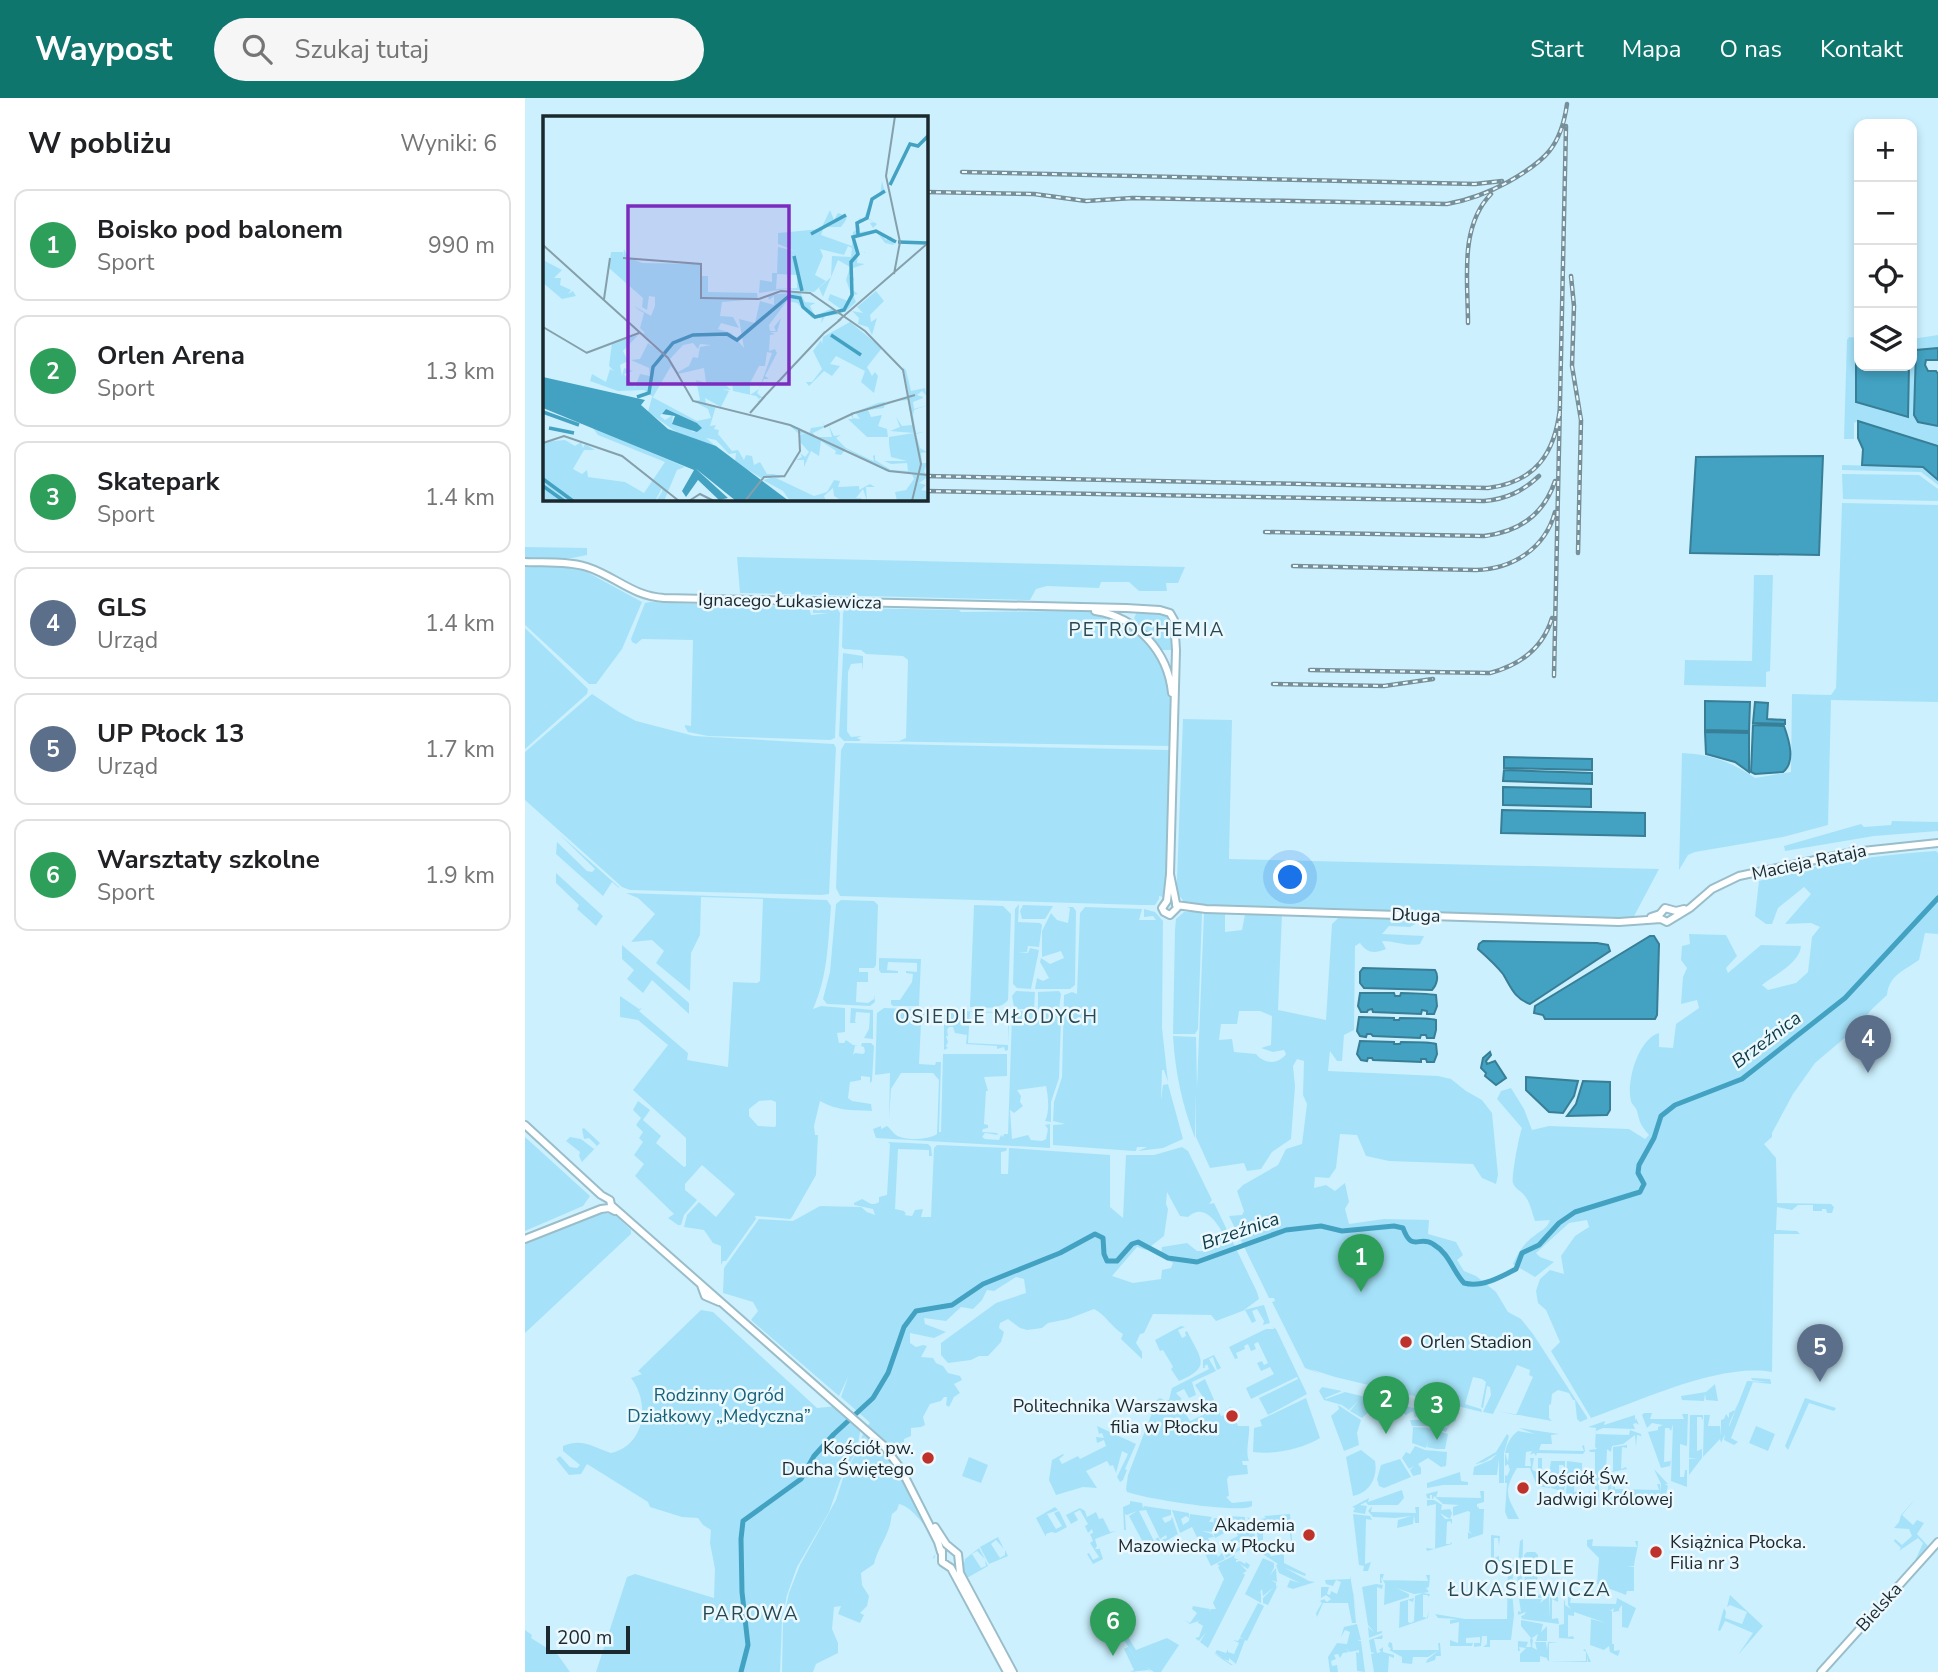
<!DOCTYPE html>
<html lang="pl">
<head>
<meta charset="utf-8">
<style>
  :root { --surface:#fff; --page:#f6f6f6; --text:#202124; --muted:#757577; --line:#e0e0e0; --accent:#0f766e }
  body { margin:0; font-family:"Nunito Sans",sans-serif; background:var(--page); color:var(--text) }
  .controls { position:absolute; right:21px; top:21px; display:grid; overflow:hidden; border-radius:14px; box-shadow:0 4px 10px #0003 }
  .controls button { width:63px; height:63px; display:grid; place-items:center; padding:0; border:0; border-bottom:2px solid var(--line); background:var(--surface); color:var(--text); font:35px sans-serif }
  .scale { position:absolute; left:21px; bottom:18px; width:84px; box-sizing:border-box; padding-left:7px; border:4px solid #1b292e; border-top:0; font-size:19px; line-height:24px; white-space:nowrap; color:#1b292e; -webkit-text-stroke:5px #ebf9ff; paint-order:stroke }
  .you { position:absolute; left:766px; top:780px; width:24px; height:24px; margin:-18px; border:5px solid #fff; border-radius:50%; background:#1a73e8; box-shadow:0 0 0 10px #1a73e833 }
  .badge { display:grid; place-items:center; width:46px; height:46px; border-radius:50%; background:var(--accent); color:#fff; font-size:23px; font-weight:700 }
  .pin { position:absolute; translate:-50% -58px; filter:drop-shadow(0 2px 4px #0008) }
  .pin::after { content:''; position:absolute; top:37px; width:24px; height:21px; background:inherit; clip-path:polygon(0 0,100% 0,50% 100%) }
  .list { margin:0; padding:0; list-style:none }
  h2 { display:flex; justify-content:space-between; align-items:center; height:91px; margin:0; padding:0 28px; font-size:30px }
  h2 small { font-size:23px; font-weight:400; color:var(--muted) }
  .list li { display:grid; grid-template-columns:46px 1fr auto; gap:21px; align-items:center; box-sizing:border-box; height:112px; margin:0 14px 14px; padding:0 14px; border:2px solid var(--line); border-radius:14px }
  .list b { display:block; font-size:26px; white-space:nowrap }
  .list p { margin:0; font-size:23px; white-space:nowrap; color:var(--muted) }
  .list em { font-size:23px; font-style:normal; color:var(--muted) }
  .icon { flex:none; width:38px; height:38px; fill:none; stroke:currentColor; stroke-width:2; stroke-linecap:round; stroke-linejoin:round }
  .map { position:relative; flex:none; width:1413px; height:1574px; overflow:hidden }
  header { display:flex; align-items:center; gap:42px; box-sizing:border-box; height:98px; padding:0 35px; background:var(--accent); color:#fff }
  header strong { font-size:33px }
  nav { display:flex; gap:38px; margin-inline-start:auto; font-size:24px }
  .search { width:490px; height:63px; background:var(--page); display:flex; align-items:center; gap:18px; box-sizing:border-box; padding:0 24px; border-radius:38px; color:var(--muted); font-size:26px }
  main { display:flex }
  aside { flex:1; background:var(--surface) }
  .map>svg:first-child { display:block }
  .green { fill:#a5e2f9; fill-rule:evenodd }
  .water { fill:#43a2c2; stroke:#377e96; stroke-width:2 }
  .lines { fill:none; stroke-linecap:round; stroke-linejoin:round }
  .river { stroke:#43a2c2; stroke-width:5 }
  .major-casing { stroke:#9abdca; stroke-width:10 }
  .major { stroke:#fff; stroke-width:6 }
  .rail-casing { stroke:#768f98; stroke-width:4.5 }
  .rail { stroke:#ebf9ff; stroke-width:2; stroke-dasharray:5; stroke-linecap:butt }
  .poi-dot { fill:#bf312b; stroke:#ebf9ff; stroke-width:2.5 }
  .labels { text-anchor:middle; stroke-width:5; stroke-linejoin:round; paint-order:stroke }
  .street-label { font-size:18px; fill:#1b292e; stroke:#ebf9ff }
  .poi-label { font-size:18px; fill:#1b292e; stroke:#ebf9ff; text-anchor:start }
  .park-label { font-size:18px; fill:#166077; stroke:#ebf9ff }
  .neighbourhood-label { font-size:19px; letter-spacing:2px; fill:#274752; stroke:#ebf9ff }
  .water-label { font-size:19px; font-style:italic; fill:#0d3946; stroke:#ebf9ff }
  .inset-river { fill:none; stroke:#43a2c2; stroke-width:3.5 }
  .inset-road { fill:none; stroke:#85a0ab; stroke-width:2 }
  .view { fill:#7b2cbf; fill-opacity:0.15; stroke:#7b2cbf; stroke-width:3.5 }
  .inset-edge { fill:none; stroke:#1b292e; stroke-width:3.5 }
</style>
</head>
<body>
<header>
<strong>Waypost</strong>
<div class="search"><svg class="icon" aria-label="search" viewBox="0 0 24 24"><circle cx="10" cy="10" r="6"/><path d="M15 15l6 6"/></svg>Szukaj tutaj</div>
<nav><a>Start</a><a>Mapa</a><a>O nas</a><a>Kontakt</a></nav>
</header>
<main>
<aside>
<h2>W pobliżu<small>Wyniki: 6</small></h2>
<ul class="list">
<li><span class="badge" style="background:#2e9e5b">1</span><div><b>Boisko pod balonem</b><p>Sport</p></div><em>990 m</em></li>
<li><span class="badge" style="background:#2e9e5b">2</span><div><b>Orlen Arena</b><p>Sport</p></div><em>1.3 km</em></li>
<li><span class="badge" style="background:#2e9e5b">3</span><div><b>Skatepark</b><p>Sport</p></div><em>1.4 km</em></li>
<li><span class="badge" style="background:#5c6f8a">4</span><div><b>GLS</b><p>Urząd</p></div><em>1.4 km</em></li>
<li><span class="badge" style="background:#5c6f8a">5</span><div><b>UP Płock 13</b><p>Urząd</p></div><em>1.7 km</em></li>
<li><span class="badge" style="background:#2e9e5b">6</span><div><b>Warsztaty szkolne</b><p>Sport</p></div><em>1.9 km</em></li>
</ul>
</aside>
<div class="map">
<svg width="1413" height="1574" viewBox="0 0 1413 1574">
  <rect width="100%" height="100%" fill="#ccf0fe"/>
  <path class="green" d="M1413,237V250L1391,252L1389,317L1393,324L1413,328V348L1333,323L1329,325V341H1319L1322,242L1324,239L1334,240V268H1387V241Z
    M1317,367L1398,369L1413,382V387L1396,374L1317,372Z
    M1317,376L1394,377L1413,391V403L1318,401Z
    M1317,405L1413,407V604L1306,602L1303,727L1258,739L1170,754L1163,757L1154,772L1157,655C1185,656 1207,664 1230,680L1266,674L1267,596L1306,597L1311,590Z
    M0,449L62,450V457L47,460H8L33,461L0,462Z
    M212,459L660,469L653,485H641L642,493H614L604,484H576L574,490L522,488L511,491L505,502L215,495Z
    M0,467C28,467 53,467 79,479L60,473L117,504L97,551L71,586H64L0,527Z
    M1229,477H1248L1245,573L1241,574V589L1159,587L1160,562L1227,563Z
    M125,504L175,506L182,508V513H185V508L189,507L280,509L284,510L286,517L304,515H288V511L293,509L312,510L315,515L310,640L305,642L183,638L163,634L160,629V627L166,628L168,542L117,541L111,546L107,544L106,541L120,505Z
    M325,510L434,512L436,514L564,513C605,519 632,544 644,583L642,577L640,579L645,593V648L341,643H374L381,640L383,562L378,558L341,556L336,552L319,551L317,549L318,515L320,511Z
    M615,513L643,517L647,523L648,549L646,552H636L615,529L609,520L612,514Z
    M0,530L63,591L62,596L0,651Z
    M318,555L338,558V573L337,565L326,566L323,574L322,633L326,639L337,638L332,640L336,642L334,643H319L314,638Z
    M67,596L94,614L111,623L169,638L309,646L311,650L304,796L297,797L105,792L97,789L0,702V654Z
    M658,621L707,622L704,761L1134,771L1107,822L661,806L652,795V781Z
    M320,645L645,652L640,801L633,807L638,799L634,798V801L630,807H616L315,798L311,790L316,652Z
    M1367,723L1413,724V733L1349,738L1260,753L1259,748L1336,726L1339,729L1366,727Z
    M33,735L94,789V790L87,784L78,798L31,756L32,744L62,773L67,774L70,771Z
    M1411,753L1413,755V836L1400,835L1394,862C1380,872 1364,877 1362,897L1347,911L1329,932L1290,965L1268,996L1247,1035V1039L1239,1046L1251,1060L1252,1105L1306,1106L1309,1109L1307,1115H1302L1301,1111H1297V1113H1288V1107H1273L1267,1112L1252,1109L1251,1132L1272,1133L1275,1136H1249L1247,1274C1194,1265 1118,1302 1066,1320L1026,1253L1035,1244L1021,1212L1013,1205L1011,1193L1015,1181L1025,1172L1039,1176L1036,1158L1050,1138L1064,1129L1062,1122L1044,1125L1011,1155L1015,1159L1029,1164L1010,1179L988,1166C993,1155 999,1145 1009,1138C1016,1132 1022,1131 1025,1122L1010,1123C1007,1115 1005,1103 999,1097C995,1092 990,1091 988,1085C986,1080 994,1037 997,1030L972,1001L976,993L986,990L999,1011L1007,1032L1024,1028L1104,1031L1120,1041L1124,1037C1115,1026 1115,1025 1112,1013C1111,1009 1107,1007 1106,1003C1101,984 1113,941 1134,935V949L1148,950L1151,926L1174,910L1172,902L1156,906L1158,879L1162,870L1156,862L1157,848L1165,846L1164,836L1201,837L1212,858L1201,870L1203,875L1236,847L1276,848C1275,865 1249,877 1237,887L1243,892L1271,885L1283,874L1287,839L1295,829L1286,825L1260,826L1286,796L1279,789L1253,810L1247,826H1241L1230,818L1234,783C1292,766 1350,757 1411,753Z
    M31,775L78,818L71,828L52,811L54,807L31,785Z
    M101,795L302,802L306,808C303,844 303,878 288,911L296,908L320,910V934L312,935L314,945H319L321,942L328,947L333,948H330L328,957L330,955L338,956L340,954L339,949L336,948L337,945H346L349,948L347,983L345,985V979L336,978V982L325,984L323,1000L327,1003L346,1006L347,1013C326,1012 313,1013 295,1003L289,1028L290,1037H293L291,1077L267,1119L265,1121L230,1118L231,1121L201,1163H198L196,1167V1148L188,1145L179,1132L159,1129L162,1117L174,1104L191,1119L210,1096L177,1067L160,1086V1092L172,1102L159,1117L156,1127H153L143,1120L149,1116L110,1078L119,1066L109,1057L118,1044L114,1040L118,1034L111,1027L116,1020L108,1012L113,1003L125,1012L118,1022L136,1038L131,1045L159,1069L161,1068V1040L108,992L143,947L113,922L95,919V898L114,911L117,910L114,913L163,955L162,962L203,969L208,884L232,885L235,883L238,801L176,799L175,837L166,855L165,893L131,865L139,853L127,842L106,844L130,816L113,800ZM246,1002L251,1004V1027L250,1029L233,1028L224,1018V1011L234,1003Z
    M316,802L349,803L353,807L351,867L349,870H334V874H343V884H332L331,904L343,905L349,901V896L350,904L345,908L302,906L298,901L305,874L311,806Z
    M494,806L493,824L515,825L517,827L514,849L503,848L502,854H493L503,855L505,850L514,852L506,891L492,890L488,886L490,811Z
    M449,807L478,808L486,816L483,902C474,913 458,909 445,909Z
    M498,807L528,808L520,821H497L495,813Z
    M542,809H548L551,813L550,887L545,891H510L512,880L518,883L524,880L515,864L516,860L525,866L539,860L536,853L517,859V833L526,815L532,822L543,825L545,810Z
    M560,809L617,811L614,822H631L628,818L619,819V811L630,814L638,823L637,930L643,984L639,972H637L636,1002L638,987L643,986L658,1041L638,1050L613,1053L622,1049H612L611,1053H608L528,1047V1027L540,1026L528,1023L529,1004L537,979L539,897L547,894L552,896L555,815Z
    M659,814H677L673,931L670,936H648L650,832L651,821Z
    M679,814L700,815V834L717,832L720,816H757L753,912L801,922L807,826L813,820H901L885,829L864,828L857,836L899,838L895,846C881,849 871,843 857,843L861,851C849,856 842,855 835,845L830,848L829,932L819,937L817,963H812L805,953L803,973L913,978L926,981L941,993L957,1002L967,1015L973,1077L971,1086L957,1080L948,1066L864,1063L841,1058L832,1037L815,1036L811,1070L804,1080L790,1079L789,1090L801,1087L810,1093L820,1085L824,1104L820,1111L824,1126L859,1121L904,1122L903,1136L931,1144L938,1157L932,1162L939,1173L951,1178L971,1194L983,1214L996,1221L1008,1236L1062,1319V1321L1055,1324L1052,1321L1050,1302H1048L1044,1295L1033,1292L1027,1296L1026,1306L1024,1307V1320L1027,1323L972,1313L991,1317L1008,1279L1004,1277L1005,1272L992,1267L968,1316L958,1314L966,1297L965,1289L962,1288L958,1310L956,1309L961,1284L957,1281L948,1279L940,1306L956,1311L957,1314L810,1279L785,1271L796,1276L780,1270L747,1204L750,1203L749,1200H744L704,1118L717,1117L719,1113L712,1093L718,1087L753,1067L761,1051L777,1046L782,1006L778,997L779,963L772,961L768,968L770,988L766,1041L747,1054L736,1071L722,1073L719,1065L685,1070L671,1039V994L670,1040C657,1007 650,973 648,938L671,939L672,990ZM714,913H735L747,918L746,947L736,950L748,954L759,952L761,956C753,967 739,966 731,956L709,954L707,941L694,942L696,926H712Z
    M97,847L164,905V916L127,882L118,895L102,881L109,872L97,861Z
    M354,860L396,861L394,908H368L366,906V902H375L387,884L388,876L381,875V873L392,874V865L363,864L362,872L373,873V875H356L354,872Z
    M491,893L510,894L509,911H493L489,909L487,898Z
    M534,893L536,896L534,911H513V894Z
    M326,910L348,912V941L339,940L344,931L345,915L331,914L330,924L332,925H325Z
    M359,910L411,912L417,916L415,927L396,925L394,966L410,967L411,964H416L414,1034H416L418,956H482V978L459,979L463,993H461L459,1026L463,1027V1030L458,1031L457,1034L472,1035L473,1037L460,1035L457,1039L460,1041L474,1042L476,1037L478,1039L479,1036H483L487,918L492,913L534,916L536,921L534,980L526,1004V1024L520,1023C525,1014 523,997 521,988L492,992L496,998L495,1004L498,1008L489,1015L485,1012L487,1041L503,1037L506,1042L517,1043L521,1041L523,1031L520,1027L525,1026V1050L351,1040L348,1031L356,1028V1031L362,1028C366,1031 368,1035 371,1037C380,1043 403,1042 412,1036L414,982L408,975H376L366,991L364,1021L365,975L350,977L352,915Z
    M422,913L481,914L484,919V945L483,922L476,915L445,914L443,945L483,947V952L480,953L479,949L472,951V948L441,946L442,937L430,935L428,929H424L422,932L423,938H421L423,944L421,948L423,950L419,952V917Z
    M59,1030L75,1045L57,1064L54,1058L55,1054L41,1043L45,1039L56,1041L69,1051L72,1048L64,1040L59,1041L57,1031Z
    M0,1039L65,1098L58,1108L0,1133Z
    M363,1044L403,1046L406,1049L407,1058H404V1052L373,1051L370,1111L379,1113L381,1116L379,1117L387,1118L390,1112L398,1111L396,1119H406L409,1050L412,1047L482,1050L481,1053L476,1054V1076H483L484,1050L585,1057V1109L598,1120L601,1057H629L657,1049L663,1053L687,1102L684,1106L689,1105L732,1194L734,1201L719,1212L739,1207L745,1225L738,1227L739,1223L732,1211L727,1213L731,1223L727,1225L720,1212L691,1223L686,1217L628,1216L619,1235L615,1236L611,1245L617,1254V1261L596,1241L598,1236C586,1229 581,1217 569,1211L543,1221L523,1225L517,1230L502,1232L495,1230L483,1221L475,1225L474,1230L479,1234L476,1244L463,1258H454L446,1262L423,1265L416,1257V1245L471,1205L501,1195L499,1181L491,1179L469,1193L462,1192L457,1202L448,1211L436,1209L421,1223L399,1220L400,1226L421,1234L409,1240L385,1235V1245L391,1249L398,1247L402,1248L396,1259L408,1260L411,1265L418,1268L423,1275L435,1278L437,1282L429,1286L435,1295L429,1299L424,1309L421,1307L422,1299H419L416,1303L405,1306L398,1319L400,1327L396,1329L386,1330V1338L379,1341V1355L360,1344L342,1328L345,1325L342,1322L316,1299L323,1279L314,1298L226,1222L233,1213L228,1204L198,1195L199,1170L234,1121L268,1123L295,1108L336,1109L342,1114L350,1117L348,1111L329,1107V1105L337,1101C344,1104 346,1109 354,1104V1099L362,1097L365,1046ZM642,1094L655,1118L663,1119C677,1107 687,1118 696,1132L695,1139L681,1141L676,1147L679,1153H672L662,1145L637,1149L636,1158L648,1165L646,1170L637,1172L636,1181L608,1185L587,1178L612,1149L621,1152L639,1138L643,1111L641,1106Z
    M73,1115L89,1116L106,1132V1136L0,1235V1146Z
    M176,1212L188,1214L292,1310L311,1308L336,1329L332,1352L315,1383L304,1414L272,1469L262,1497L257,1521L255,1574H71L102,1479L110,1476L189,1500L190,1471L185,1445L186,1432L178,1427L173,1420L157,1419L125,1409L123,1404L62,1366L56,1376L44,1377L31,1361L35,1358L45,1369L52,1370L55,1367L38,1353V1348C58,1340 67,1349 86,1355C121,1347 125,1304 106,1280L117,1276L113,1273Z
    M656,1228L660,1229L653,1232L657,1240L661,1238L660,1234L662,1233C675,1260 688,1269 654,1283L646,1271L648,1269L647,1267L638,1252L635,1253L630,1242Z
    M748,1229L751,1231L782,1296L743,1317L734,1300L773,1281L772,1279L726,1301L721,1290L749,1276L745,1269L736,1273L732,1265L737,1263L739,1267L743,1265L733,1244L729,1246L731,1251L726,1253L723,1246L719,1248L720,1251L711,1255L713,1260L710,1261L704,1249L741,1231H749Z
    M689,1257L696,1270L692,1272L688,1259L684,1261L691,1273L667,1284L671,1297L664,1300L659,1291L651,1295L657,1301L653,1303L665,1323L682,1315L680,1311L684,1308L670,1287L680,1281L696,1318L702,1316L700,1312L706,1309L713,1328H724C725,1337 720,1355 724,1363H717L718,1367H722L723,1376L704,1378L702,1381L704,1398L701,1399L707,1405L727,1403V1408C716,1416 621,1401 602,1394L601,1391L603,1377L632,1302L635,1300L641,1303L644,1302L647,1290L684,1271L682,1266L679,1269L681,1270H678V1262Z
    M1226,1280L1245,1281L1246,1284V1286L1228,1284L1206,1340L1213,1344L1209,1347L1199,1342L1200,1336L1196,1345L1195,1341L1178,1359L1179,1317H1185L1183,1328H1195L1196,1338V1322L1199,1321L1201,1316L1204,1320V1315L1210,1312L1213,1305C1211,1314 1204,1322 1204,1329L1222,1283L1243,1284L1227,1282Z
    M1190,1286L1193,1303L1181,1302L1180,1296L1179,1303L1157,1302L1156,1298L1181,1294Z
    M797,1289L817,1293L800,1300L801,1301L820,1294L857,1303L861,1307L855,1308V1304H848V1310L837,1320L825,1313L834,1302L824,1312L817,1307L799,1302L794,1293Z
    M781,1300L795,1340C777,1351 748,1357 728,1354L729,1330L737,1328L735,1322Z
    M1280,1300L1311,1310L1309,1313L1284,1305L1263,1352L1260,1348Z
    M869,1306L899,1312L904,1326L923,1330L921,1324L926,1319H931V1323L925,1325L921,1334L903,1328L900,1320L902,1328H887L885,1322H894L895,1318L890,1319L888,1313L881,1317L868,1309Z
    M813,1307L836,1322L832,1335L834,1347L819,1353L806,1318L814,1311Z
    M1119,1315H1127L1125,1321H1159L1157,1316H1163L1162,1348L1155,1346V1379H1159L1160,1372H1162V1389L1146,1383L1148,1326L1146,1333L1144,1330H1140L1139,1364L1146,1363L1145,1368L1136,1370L1123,1334L1133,1332V1329L1138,1327L1127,1325L1122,1330L1117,1317Z
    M1110,1317V1323L1111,1320L1114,1327L1111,1325L1108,1326L1110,1331L1078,1330L1071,1333V1336L1104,1337L1105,1332L1116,1336L1117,1344L1116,1338L1112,1337L1111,1349L1110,1337L1098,1346L1087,1348L1086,1354L1082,1351L1081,1374L1088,1373V1349L1102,1347V1350L1097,1349L1096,1371L1101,1369L1102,1371L1087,1374L1086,1378L1083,1379L1086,1384H1074V1399L1065,1400L1064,1390L1066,1399L1070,1398V1354H1065L1064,1352L1072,1351L1070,1349L1071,1330L1063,1329L1080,1323L1079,1327Z
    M1165,1317H1178V1322L1176,1319H1172V1353L1177,1351V1360L1164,1377V1361L1172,1360H1164Z
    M572,1328L611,1346L600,1371L602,1372L598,1382L595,1384L592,1379L603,1356L597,1353L591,1375L588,1367L585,1368L582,1363L561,1373L572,1390L558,1389L531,1397L524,1382L527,1362L538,1356L539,1357L534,1361L537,1366L553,1358L555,1361L581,1348L579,1342L572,1345L571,1339L579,1340L577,1335L574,1336Z
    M1231,1328L1250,1336L1243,1353L1224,1345Z
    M888,1329L902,1330L923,1336L920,1351H911L902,1349L903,1343L901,1350L887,1345Z
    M994,1330L1034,1336L1026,1337L1027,1346H1016L1014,1352L1059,1353L1057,1348L1059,1347L1060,1353L1058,1356L1012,1355L1011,1358L1009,1355L1005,1357L1007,1353L1001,1354L1000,1368H1006L1005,1360H1009L1007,1371L1009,1373L1013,1374V1360H1017V1376L1013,1375L1019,1377V1386H1023L1024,1383L1025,1390L1012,1388L1005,1370H992C977,1395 983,1399 994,1421H983L980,1414L982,1385H980V1377L982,1378L985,1372L983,1366L980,1368V1355L983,1364L984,1355H980C982,1346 985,1339 993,1333L1010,1336Z
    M339,1332L358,1350L372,1371L413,1450L409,1461L408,1459L412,1455C410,1441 391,1410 374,1406L372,1412L367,1416C366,1419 366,1423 365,1427C361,1441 352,1452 349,1466L336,1475L337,1487L344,1498L342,1508L335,1515L339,1517L335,1525L313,1516L316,1508L309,1509L307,1531L313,1545V1555L291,1566L288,1574H257L258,1523L264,1495L275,1467L311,1402L319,1377L333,1352Z
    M982,1336L984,1338L979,1355V1385H974V1361L972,1377H948L949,1369L966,1362L972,1356L959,1364L950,1366L971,1354Z
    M890,1348L900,1352L922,1354L921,1368L916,1369L903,1360L893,1366L896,1370V1376L888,1378L885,1372L889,1368L884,1371L877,1360L881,1354L885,1356Z
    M836,1352L850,1363C853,1379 845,1395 828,1398L821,1359Z
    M444,1359L463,1367L456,1385L437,1378Z
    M875,1361L886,1379L859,1390L854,1388L852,1381L856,1367Z
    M1026,1363H1040V1370L1038,1367H1034V1389L1040,1388L1039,1394L1026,1390V1381L1023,1382Z
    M1042,1363L1057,1365V1373L1050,1372L1049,1394L1057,1392V1400L1053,1398L1055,1396L1051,1398L1041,1395C1041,1385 1046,1376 1052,1368L1041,1384Z
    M1129,1371L1143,1386H1140L1143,1388L1141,1396L1146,1398L1144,1403L1140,1398C1129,1398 1119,1406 1108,1406C1099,1406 1090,1402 1080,1401L1083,1398V1385L1086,1386L1087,1393L1088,1386H1090V1391L1134,1392L1132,1386H1135L1136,1394V1386Z
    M935,1374L936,1383L943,1384V1387H918L902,1390V1385Z
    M877,1392L879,1400L873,1407H843L841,1404L835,1407L842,1408L840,1416L828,1414L830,1410L827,1409L844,1400L843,1404Z
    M913,1393L911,1399L956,1400L955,1393H959V1404L952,1406V1410L953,1408L954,1411H959L958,1436L943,1441V1434L947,1436L944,1433L945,1414L943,1413L928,1418V1409L934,1407L918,1406L909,1398L908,1401H907V1397H905V1401L902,1400L901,1396Z
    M1391,1400L1377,1417L1388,1427L1392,1422L1399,1425L1392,1436L1403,1448L1390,1463L1398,1445L1393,1440L1374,1453L1376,1450L1369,1443L1370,1441L1377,1447L1387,1438L1384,1431L1369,1430L1374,1424L1376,1417Z
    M902,1402H909L917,1407L916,1412L925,1411L927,1415L925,1421L915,1415L920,1421H927V1426L925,1423L922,1424L921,1446H925L926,1444L927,1446L902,1453L901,1450L910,1451L911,1406L902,1408Z
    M605,1403L617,1405L618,1410L619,1408L646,1412V1417L637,1420L640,1425L646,1422L647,1419L653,1436L638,1445L636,1442L642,1440L641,1437L635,1441L621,1412L614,1413L629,1443L633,1439L637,1446L629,1449L627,1447L628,1450L623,1453L622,1451L624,1449L621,1450L604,1418L612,1413L602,1417L600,1416L601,1432H599L598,1409L605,1406Z
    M847,1408L846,1414L891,1415L890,1409H894V1425H890L889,1417L888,1426L872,1430L873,1422L886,1418L870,1420L848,1419L843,1413Z
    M530,1409L533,1412L522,1416L531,1431L537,1428L529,1415L534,1413L542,1429L531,1435L526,1434L521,1436V1439L511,1420Z
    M555,1410L560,1413L562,1419L571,1414L574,1421L578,1420L585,1434L591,1433L570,1441L572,1448L570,1451H574V1449L578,1461L568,1466L562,1456L564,1455L568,1462L574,1459L565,1445L568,1443L565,1436L568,1435L567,1431L563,1435L560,1428L563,1426L555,1412L549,1415L553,1422L546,1426L541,1417Z
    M647,1412L664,1415V1420L661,1418L656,1421L658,1427L664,1423L665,1416L687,1419L684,1424H688V1427L689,1420L703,1421L707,1429L704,1421H712L702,1420V1418L720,1419V1423L724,1422L722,1419L724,1420L727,1428L729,1427L731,1452L727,1444L720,1450L714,1440L715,1444L706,1447L709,1452L715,1449L716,1445L719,1450L701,1460L695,1447L713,1438L709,1430L690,1440L688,1434L677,1433L687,1436L689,1439L683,1440L693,1459L697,1455L700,1461L686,1468L667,1429L655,1435Z
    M765,1416L768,1453L762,1421L738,1425V1442L733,1443L731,1426H734L735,1421L741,1420L739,1418Z
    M828,1416L845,1418L847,1422L841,1421L840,1466L846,1464L843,1473H838L839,1468L834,1467Z
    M966,1437L975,1438L974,1448L973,1440H969V1460L974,1458V1462L989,1463L987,1492L989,1517L986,1542H965V1549H958L962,1546V1538H957L956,1548L949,1549V1545H955V1539L941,1540V1545H948L947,1548H925V1542L933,1545L934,1524L925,1526V1522L933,1521L913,1520L910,1516L940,1521H982L983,1464L966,1463Z
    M473,1439L479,1451L471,1442L466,1446L475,1460L480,1457V1452L483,1458L464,1466L455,1449Z
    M998,1441L997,1496L1022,1497L1023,1494H1026V1497L1019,1500H994L992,1475L995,1443Z
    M1068,1441L1067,1448L1112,1449L1110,1443H1113C1113,1452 1110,1458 1109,1468H1102L1109,1469V1493H1102L1101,1497L1072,1486L1074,1460L1062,1448V1442Z
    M735,1445L739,1446V1450H742L746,1458L759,1456V1465L781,1476L780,1478L760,1470L784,1483L790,1484L768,1491L762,1489L765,1482L775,1485L754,1475L751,1467L753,1466L736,1455L738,1451H736Z
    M454,1450L460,1461L452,1453L447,1456L456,1470L461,1468L460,1462L463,1468L442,1480L438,1470L440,1461Z
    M1002,1454H1010L1013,1457L1012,1493H1000L999,1457Z
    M710,1457L709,1460L714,1462H711V1464L715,1463L720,1466L721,1464L725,1467L723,1471L715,1466L722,1473L718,1475L720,1477L683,1550L675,1544L681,1534L674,1543L670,1540L674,1539L678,1528L672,1524L676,1522L665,1526L659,1522L665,1525L672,1515L667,1511L668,1508L685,1511L684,1514L686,1511H691L688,1505L699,1481L693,1469L695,1468L692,1466Z
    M738,1460L749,1465V1470L745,1477L751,1470L752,1484L746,1482L751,1485V1489L753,1487L743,1507L738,1505V1500L748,1490L738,1498L737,1491L734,1496L736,1494V1505L720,1496Z
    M855,1476H859L857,1482L903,1483L901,1477H905L904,1489L901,1490L904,1494L898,1495L905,1496L904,1499L902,1497H898V1519L902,1520L904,1512L903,1520L874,1530L875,1504L889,1500L888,1504L883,1502V1524L886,1525L889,1523L890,1498L898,1495L889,1496L871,1490L884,1496V1499L859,1507L860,1486L856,1479L857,1485H855Z
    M825,1477L833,1524L828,1493L831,1525H827L823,1505H798L792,1519L791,1515L797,1505L795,1503L799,1501L802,1504L806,1501L801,1497L796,1500V1489H804L802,1496L805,1497L806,1493L812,1496L816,1484L811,1482L808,1488L801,1486L800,1482L825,1481Z
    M851,1486L858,1487L857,1491L852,1489V1534L857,1533V1535L844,1540L843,1529L849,1534L843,1527L837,1489Z
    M1205,1497L1238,1528L1213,1557L1228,1535L1200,1523L1195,1533L1193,1532L1199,1510L1201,1514L1200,1520L1217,1526L1222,1514L1205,1507L1202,1509Z
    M1024,1498L1025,1519V1499H1033V1504L1027,1501V1521L1033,1520L1034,1526L997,1521L996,1518L999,1517L1001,1514L993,1517V1513L996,1514L994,1501H1017L1015,1505Z
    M1043,1499L1046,1500L1045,1505L1091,1506L1092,1500L1111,1510L1103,1530L1097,1529V1507L1094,1511L1095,1519L1094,1513L1088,1514L1089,1510L1085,1513H1087V1546H1089V1553L1095,1552L1093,1558L1085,1554L1084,1548L1079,1552L1065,1547L1066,1521L1081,1525L1049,1514V1518L1043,1517V1539L1048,1538L1049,1541L1034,1540V1527L1039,1526V1504L1040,1501V1507L1046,1511L1043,1507Z
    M733,1505L739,1508L722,1543L720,1542L711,1566L704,1560V1563L699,1561L708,1567H706L688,1555L697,1560L690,1555L692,1552L701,1555L703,1551V1554L709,1556L714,1545L708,1542L713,1543L715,1540L719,1541L715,1539Z
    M996,1522L1018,1526L1016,1534L1022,1528V1543H1011L1013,1536L1007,1540L1008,1542L1007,1549L1012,1552L1010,1544H1021L1022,1552L1023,1544H1033L1024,1545V1563H1061V1554L1058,1552L1060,1551L1066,1564H1063L1062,1558V1564L1023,1563L1022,1560L1015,1558V1564H995V1556L1001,1550L994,1549L995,1553H993V1543L1003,1544L1001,1549H1006L1005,1542L1006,1540L996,1528Z
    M832,1526L836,1542L832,1543H836L840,1574L832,1573L831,1554L834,1555V1552L825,1554L820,1550L824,1554L818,1555L815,1560L813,1556L809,1557L811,1561L806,1563L807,1568L812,1567L813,1574H805L803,1559L812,1545L822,1546L825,1534L820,1532L816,1539L819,1529Z
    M0,1532L7,1537L6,1540L33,1557L45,1574H0Z
    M599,1532L611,1552L642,1540L654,1547L636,1574H629L621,1569L627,1574L623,1572L605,1574L609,1572L599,1551L603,1549L615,1568L594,1534Z
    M858,1537L857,1541H849L852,1555L856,1554L854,1552L858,1549V1554L869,1557V1560L864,1558L863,1574H849L846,1556L850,1555L846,1554L844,1542Z
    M864,1544L867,1545L868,1552H914L913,1545H915L916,1558H911L910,1562L901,1565L902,1562L914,1552L903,1559H888L887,1566L877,1565V1559L864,1552L866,1551L863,1548Z"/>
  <path class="water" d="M1331,246L1334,247V268H1384L1383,319L1331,304Z
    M1413,250V262H1401L1400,267L1403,273H1411L1413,276V328L1393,324L1389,317L1391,252Z
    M1333,323L1413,348V382L1398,369L1337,367L1338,351L1333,340Z
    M1298,358L1294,457L1165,455L1171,359Z
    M1180,603L1225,604L1224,633L1180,632Z
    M1230,604L1243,605L1242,621L1260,622V626L1228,625Z
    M1228,627L1259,628C1264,642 1271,664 1258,674L1230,676L1226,674Z
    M1180,634L1224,635V674L1210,664L1181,656Z
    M979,659L1067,661V672L979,670Z
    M979,672L1067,675V686L978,683Z
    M978,689L1066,691V709L978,707Z
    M977,712L1120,715V738L976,735Z
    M1125,838H1129L1134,846L1132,917L1130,921H1020L1018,917L1009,915L1010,908Z
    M958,843L1072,845L1083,847L1085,853L1005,906C989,900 986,889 978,876C971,867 962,859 953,851L954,846Z
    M838,870L910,872C914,878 912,887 907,892L839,890L835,885V874Z
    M835,895H869L870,898H875L876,895C884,895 906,896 911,897L912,908L909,916H902V913L897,912L896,916L848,914L847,911L843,912L842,914H836L833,908Z
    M834,919L869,920V922H874L875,920C883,920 905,920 911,922V932L909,940H902L901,937H896L895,940L848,938L846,936H842L841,939L835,938L832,933Z
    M835,943L869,944V946H875L876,944C883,944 906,944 911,946L912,956L909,964H902L901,961H896V964L848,962L847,960H843L842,963L836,962L832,956Z
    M965,954L966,957L961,963L962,966L970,963L981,980L971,987L960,978L961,975L956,970L958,960Z
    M1001,979L1053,983L1049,998L1038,1015L1024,1014L1001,992Z
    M1058,983L1085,984V1012L1082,1017L1042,1018L1051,1006Z"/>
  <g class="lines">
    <path class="river" d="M216,1574L223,1547L217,1494L216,1441L218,1423L276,1381L289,1358L309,1336L348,1300L363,1275L379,1229L391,1213L427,1207L458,1186L535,1155L570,1136L578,1140L579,1156L582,1163H592L607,1146L613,1144L643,1160L672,1164L761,1132L796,1128L817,1133L869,1128L878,1130C887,1155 894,1137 908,1146C925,1156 927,1172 939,1185C956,1190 976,1179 991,1171L997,1155L1014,1147L1034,1125L1050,1114L1115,1094L1119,1086L1113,1075L1114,1067L1129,1040L1136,1018L1150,1007L1217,981L1320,900L1413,800"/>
    <g class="major-casing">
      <path id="major" d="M0,464C20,465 42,463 62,469C90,478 107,498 139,500L601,510L635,512L645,515L649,522L651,552L645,776L642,803L637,810L639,814L645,817L652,810L645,776
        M570,513C612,519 643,554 647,595
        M651,807L681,811L1094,824L1136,821L1142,824L1165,810L1187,791L1214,778L1328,754L1413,745
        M1126,819L1135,816L1140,810L1151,813L1159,811
        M0,1027L76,1097L85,1102L86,1107L358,1347L376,1371L413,1444L416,1454
        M0,1141L76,1111L84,1110L90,1113
        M176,1187L180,1198L194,1204
        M410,1429L421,1446L433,1456L435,1475L488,1574
        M417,1453V1464L426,1470
        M426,1470L482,1574
        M1296,1574L1413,1444"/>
    </g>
    <use href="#major" class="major"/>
    <g class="rail-casing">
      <path id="rail" d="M437,74L950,86L977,83
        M401,94L509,96L561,103L608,100L922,106C944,102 963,95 983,84C1020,63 1036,49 1042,6
        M1046,178L1049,208L1047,268L1056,322L1053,455
        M943,225C943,182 934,129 966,96
        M401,378L963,390C1011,384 1030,355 1035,310
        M401,393L959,403C982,401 998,393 1014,378
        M740,434L959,438C994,434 1019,416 1030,383
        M768,468L951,472C987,471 1020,451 1030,414
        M785,572L965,575C995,567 1018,550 1027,520
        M1029,578L1041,28
        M748,586L859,588L908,581"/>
    </g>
    <use href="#rail" class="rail"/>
  </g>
  <g class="poi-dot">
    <circle cx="881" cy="1244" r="7"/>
    <circle cx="707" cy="1318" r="7"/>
    <circle cx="403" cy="1360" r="7"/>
    <circle cx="998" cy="1390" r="7"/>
    <circle cx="784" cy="1437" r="7"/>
    <circle cx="1131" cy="1454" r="7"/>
  </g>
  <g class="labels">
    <g class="street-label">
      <text transform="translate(265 503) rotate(1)" y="6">Ignacego Łukasiewicza</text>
      <text transform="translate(1284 764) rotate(-12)" y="6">Macieja Rataja</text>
      <text transform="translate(891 817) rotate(2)" y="6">Długa</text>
      <text transform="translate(1354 1509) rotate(-48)" y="6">Bielska</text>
    </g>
    <g class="poi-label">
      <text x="895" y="1250">Orlen Stadion</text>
      <text x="693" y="1314" text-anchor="end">Politechnika Warszawska<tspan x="693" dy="21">filia w Płocku</tspan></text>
      <text x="389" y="1356" text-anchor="end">Kościół pw.<tspan x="389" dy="21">Ducha Świętego</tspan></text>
      <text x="1012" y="1386">Kościół Św.<tspan x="1012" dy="21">Jadwigi Królowej</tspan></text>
      <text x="770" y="1433" text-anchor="end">Akademia<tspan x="770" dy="21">Mazowiecka w Płocku</tspan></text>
      <text x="1145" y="1450">Książnica Płocka.<tspan x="1145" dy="21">Filia nr 3</tspan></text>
    </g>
    <g class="park-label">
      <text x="194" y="1303">Rodzinny Ogród<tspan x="194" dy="21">Działkowy „Medyczna”</tspan></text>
    </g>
    <g class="neighbourhood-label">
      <text x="622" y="538">PETROCHEMIA</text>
      <text x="472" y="925">OSIEDLE MŁODYCH</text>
      <text x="1005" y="1476">OSIEDLE<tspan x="1005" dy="22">ŁUKASIEWICZA</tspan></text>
      <text x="226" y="1522">PAROWA</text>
    </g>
    <g class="water-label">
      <text transform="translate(1241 941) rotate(-37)" y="7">Brzeźnica</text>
      <text transform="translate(715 1132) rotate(-19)" y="7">Brzeźnica</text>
    </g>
  </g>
  <g transform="translate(18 18)">
    <rect width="385" height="385" fill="#ccf0fe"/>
    <path d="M339,65L342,77L328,86L325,102L334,108L330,112L327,107L331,106L323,102L320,106L314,108L317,111V116L334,114L343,124L348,120L351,129L342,127L333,115L310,121L315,133L311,134L325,137L315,135L314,147L322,148L307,153L308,157L306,160L311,162L308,173L315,178L310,179L313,186L302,196L285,184L287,178L305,185L308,178L303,164L307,151L295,144L280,181L276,172L288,161L289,140L308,141L309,132L305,130L301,139L277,133L280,140L272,159L283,165L271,176L243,173L216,177L217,164L229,166V157H234L235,131L252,135L235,128V117L278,113L287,94L291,104L295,97L304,100L303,104L298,111H281L278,119L309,130L310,116L316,112L313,107L317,102L320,105L328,84L337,80ZM234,158L254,159V172L233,173ZM81,133L85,141L99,147L159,148V160H165V176L214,177L215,183L179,186L177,200L190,201L196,212L178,207L175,213L188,217L201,232L196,203L212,207L217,185L231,189V180L226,184L225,179L257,176L262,186L272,187L267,190L272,200L290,192L299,198L282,200L278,208L279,202H269L254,187L244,185L226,209L227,215H233L231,211L238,202L234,216H227L232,218L227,219L226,235L232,233L234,237L222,260L226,263H221L214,277L220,282H216L218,284L216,286H214L217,284L213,280L190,275L189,267L183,269L188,274L179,273L186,275L178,291L162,282L163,287L173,290L167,310L173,309L171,313L176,314L175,318L189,335L195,334L201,344L203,339L209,340L211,349L217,346L224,358H231L239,362H218L204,353L217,365L192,345L193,337L186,338L173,324L163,322L175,332L136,318L105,296L109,281L154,305L168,302L165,293L150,285L157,284L153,264L163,267L161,252L135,258L141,269L128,250L110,281L101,274L75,275L47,265L49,258L63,266L67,253L71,255L66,250L69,227L102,217L97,212L101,197L96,194L91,190L108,200L112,190V181L106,180L104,194L99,191L100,182L66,152L68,136H80V141ZM98,216L124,240L105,227L97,243L88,244L106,252L107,260L97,258L92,271L81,258L90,255L81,252L79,260L77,249L85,245L80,235ZM150,227L155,233L157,228L168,229L157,231L155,242L150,241L146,250L135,256L127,243L140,229ZM224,236L229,237L216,273L207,279V267L216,250H222ZM123,293L154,307L158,312L150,316L144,309L129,308L130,299L122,304L117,300ZM0,144L19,154L11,162H18L17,169L28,174L25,178L30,175L33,180L19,183L0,167ZM333,175L341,185L327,199L328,206L334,202L329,219L325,211L315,208L316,202L309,195L320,197L314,191ZM307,206L339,232L324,251L329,260L332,256L335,260L331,277L318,266L322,255L293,240L287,248L297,250L289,260L281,255L266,270L263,266H269L279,253L270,235L278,224L279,228L280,221ZM360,251L363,254L368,275L382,272L383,277L385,274V281L379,275L374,279L380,281V282L370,286L371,293L385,289L371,294L370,299L373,317L381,316L373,318L377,332L384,336L378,337L379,347H385L381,355L385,361L376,367L383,369L378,374L384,375L385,385H354L352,376L363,374L371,363L369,358L343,355L303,333L298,339L292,338L293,335L278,325L276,340L268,335L261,351V344H253L259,341L257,337L262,341L266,336L257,326V319L263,317L256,318L245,308L256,312L266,319L268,312L281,310L279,305L282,311L270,317L272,321H289L286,310L291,320L298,319L293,322L303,332L328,344L331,345L330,340L332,339V344L348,354L365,355L364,347L348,348L341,345H364L348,341L346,328V321L371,317L347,315L357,311L353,301L359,310L369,309L365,284L342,286L341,292L325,294L328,301L339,299L335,310L344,313L345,321H324L305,303H310L307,298L310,297V302L317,303L312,296L335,287L366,282ZM49,311L142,351L134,354L121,385H113L119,376V372L112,385L0,384V326L22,324L32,330L38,326L40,332L42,328L52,334H41L30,353L39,358L44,354L45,361L82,366L101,377L122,346L55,319ZM231,361L271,380L284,376L291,364L297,365L295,371L316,370V374L327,368L332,371H323L324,385L320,373L313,382H318L320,385H299L291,380L290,372L281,380L283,385H247L240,375L220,364Z" fill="#a5e2f9" fill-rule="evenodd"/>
    <path d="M0,261L102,284L98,289L125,313L173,330L246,385H193L152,352L185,382L176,384L155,364L143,381L139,375L151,354L0,292ZM123,293L154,307L159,312L154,316L129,308L132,300L119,298Z" fill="#43a2c2"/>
    <path class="inset-river" d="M347,69L367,28L375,30L385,20M268,118L303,99M315,118L314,107L324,102L329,83L342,75M355,126L384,127M251,140L259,175M288,219L318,239M94,281L106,277L110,251L130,227L150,219L184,218L194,224L246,180L257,182L260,191L272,201L301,194L309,179L308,146L315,138L310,121L333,115L353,126M0,296L36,309M6,312L31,317M0,363L30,385M0,370L21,385"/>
    <path class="inset-road" d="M0,129L125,242L134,257M80,142L158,148V183V178M351,158L357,126L343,60L352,0M159,182L216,183M61,183L67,142M216,183L238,175L267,177L322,215L360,254L371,313M295,205L385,127M0,211L44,237M280,218L298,203M43,237L96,217M134,257L150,285L247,309L346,355L385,359M219,283L282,216M207,297L222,280M308,298L372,279M281,311L311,297M0,327L21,320L79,340L136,385M241,361L257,335L256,313M146,385L157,378L171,385M202,385L221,361L242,360M369,385L378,348L370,308"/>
    <path class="view" d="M85,90H246V268H85Z"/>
    <rect width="385" height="385" class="inset-edge"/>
  </g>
</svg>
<div class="controls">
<button>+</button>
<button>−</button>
<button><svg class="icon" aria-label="locate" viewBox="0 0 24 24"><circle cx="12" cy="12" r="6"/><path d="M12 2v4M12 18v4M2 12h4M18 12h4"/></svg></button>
<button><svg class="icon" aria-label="layers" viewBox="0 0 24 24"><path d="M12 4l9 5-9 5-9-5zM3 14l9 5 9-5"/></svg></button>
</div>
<div class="scale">200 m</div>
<div class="you"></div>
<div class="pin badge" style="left:836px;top:1194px;background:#2e9e5b">1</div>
<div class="pin badge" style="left:861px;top:1336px;background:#2e9e5b">2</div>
<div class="pin badge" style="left:912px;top:1342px;background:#2e9e5b">3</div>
<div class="pin badge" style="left:1343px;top:975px;background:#5c6f8a">4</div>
<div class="pin badge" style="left:1295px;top:1284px;background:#5c6f8a">5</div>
<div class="pin badge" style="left:588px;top:1558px;background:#2e9e5b">6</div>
</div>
</main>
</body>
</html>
